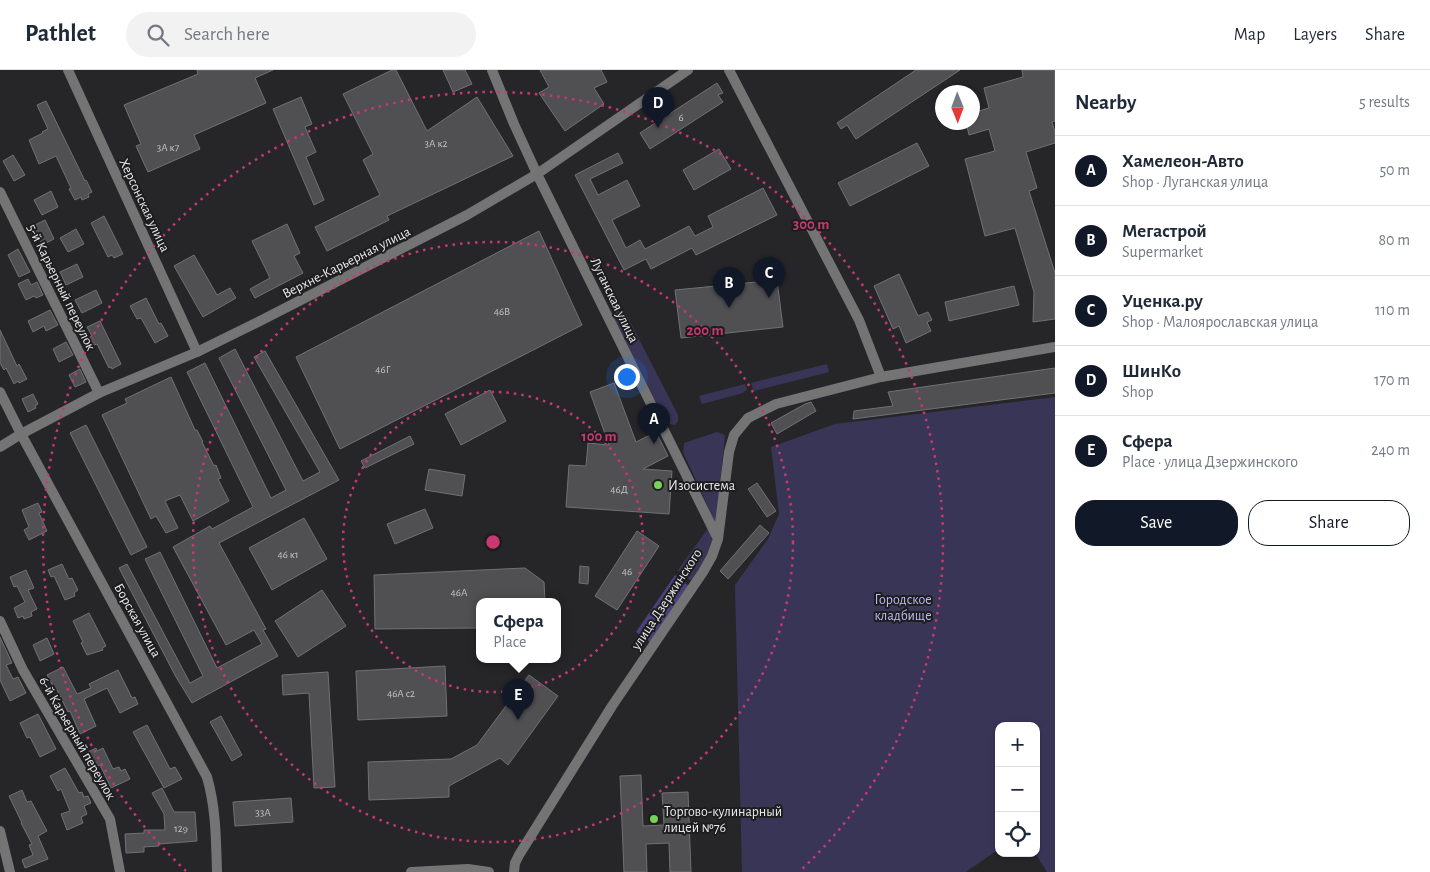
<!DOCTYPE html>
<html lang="en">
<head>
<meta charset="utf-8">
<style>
  :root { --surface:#fff; --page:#f2f2f3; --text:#1f2937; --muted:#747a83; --line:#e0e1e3; --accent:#111827 }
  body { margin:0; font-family:"Alegreya Sans",sans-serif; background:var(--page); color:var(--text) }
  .controls { position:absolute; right:15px; bottom:15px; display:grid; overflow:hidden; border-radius:10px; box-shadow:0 1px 4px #0004 }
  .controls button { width:45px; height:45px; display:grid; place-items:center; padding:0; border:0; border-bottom:1px solid var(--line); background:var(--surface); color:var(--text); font:25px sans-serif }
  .compass { position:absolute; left:935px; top:15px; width:45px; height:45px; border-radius:50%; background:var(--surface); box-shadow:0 1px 4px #0004; rotate:179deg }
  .you { position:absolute; left:626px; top:306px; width:18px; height:18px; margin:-12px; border:4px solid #fff; border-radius:50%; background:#1a73e8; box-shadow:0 0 0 8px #1a73e833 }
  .badge { display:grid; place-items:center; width:32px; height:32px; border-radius:50%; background:var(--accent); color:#fff; font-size:16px; font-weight:700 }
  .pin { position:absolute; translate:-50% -41px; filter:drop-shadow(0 1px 2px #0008) }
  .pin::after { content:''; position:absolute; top:26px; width:18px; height:15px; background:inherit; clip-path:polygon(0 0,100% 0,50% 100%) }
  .popup { position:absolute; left:476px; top:528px; width:85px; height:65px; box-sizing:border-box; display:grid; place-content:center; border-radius:10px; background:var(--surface); filter:drop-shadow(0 1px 4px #0005); font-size:16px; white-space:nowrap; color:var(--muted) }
  .popup b { font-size:19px; color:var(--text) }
  .popup::after { content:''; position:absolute; left:50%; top:100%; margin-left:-10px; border:10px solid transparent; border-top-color:var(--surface) }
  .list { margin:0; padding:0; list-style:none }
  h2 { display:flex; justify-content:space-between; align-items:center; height:65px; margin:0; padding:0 20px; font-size:21px }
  h2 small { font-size:16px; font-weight:400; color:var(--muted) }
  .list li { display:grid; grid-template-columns:32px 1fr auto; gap:15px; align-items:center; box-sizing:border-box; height:70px; padding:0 20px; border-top:1px solid var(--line) }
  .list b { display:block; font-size:19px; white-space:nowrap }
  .list p { margin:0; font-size:16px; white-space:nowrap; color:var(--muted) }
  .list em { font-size:16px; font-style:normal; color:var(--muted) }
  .actions { display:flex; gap:10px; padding:15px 20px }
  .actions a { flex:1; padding:11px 0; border:1px solid var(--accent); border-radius:20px; text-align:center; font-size:18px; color:var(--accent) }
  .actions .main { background:var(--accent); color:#fff }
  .icon { flex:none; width:28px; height:28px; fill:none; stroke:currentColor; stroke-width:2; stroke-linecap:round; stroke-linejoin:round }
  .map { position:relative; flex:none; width:1055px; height:802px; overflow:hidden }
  header { display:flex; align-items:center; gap:30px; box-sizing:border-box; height:70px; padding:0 25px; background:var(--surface); border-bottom:1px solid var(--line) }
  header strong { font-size:24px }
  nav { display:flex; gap:28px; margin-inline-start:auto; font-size:18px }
  .search { width:350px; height:45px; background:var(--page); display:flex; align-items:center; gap:12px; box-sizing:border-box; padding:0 18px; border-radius:28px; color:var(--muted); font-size:19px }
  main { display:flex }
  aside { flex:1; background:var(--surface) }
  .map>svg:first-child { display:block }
  .green { fill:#393557 }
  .forest { fill:#49417c }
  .building { fill:#505053; stroke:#717174 }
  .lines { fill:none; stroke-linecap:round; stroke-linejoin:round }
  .minor { stroke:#747475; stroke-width:10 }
  .tertiary { stroke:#747475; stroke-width:10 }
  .ring { fill:none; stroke:#c83871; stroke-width:2.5; stroke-dasharray:2.5 5 }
  .poi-dot { fill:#78d158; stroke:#1d1d1f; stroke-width:2 }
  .labels { text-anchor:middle; stroke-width:4; stroke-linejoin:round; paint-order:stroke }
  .number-label { font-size:11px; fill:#c4c4c6 }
  .street-label { font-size:14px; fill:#eaeaec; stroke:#1d1d1f }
  .poi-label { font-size:14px; fill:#eaeaec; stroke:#1d1d1f; text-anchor:start }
  .park-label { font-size:14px; fill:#bfbaf1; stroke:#1d1d1f }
  .centre { fill:#c83871; stroke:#1d1d1f; stroke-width:2.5 }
  .ring-label { font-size:15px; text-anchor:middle; font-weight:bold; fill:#c83871; stroke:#1d1d1f; stroke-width:4; stroke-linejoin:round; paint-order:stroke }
</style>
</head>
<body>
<header>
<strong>Pathlet</strong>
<div class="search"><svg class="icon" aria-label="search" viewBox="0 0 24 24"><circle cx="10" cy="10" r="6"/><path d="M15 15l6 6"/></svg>Search here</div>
<nav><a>Map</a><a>Layers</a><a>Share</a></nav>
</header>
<main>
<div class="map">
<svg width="1055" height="802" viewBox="0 0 1055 802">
  <rect width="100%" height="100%" fill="#262629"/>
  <path class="green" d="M616,241H622L626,244L678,345V351L675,355L670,354L666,351L614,250V245Z
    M827,294L829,302L754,321L751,313Z
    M745,314L747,319L743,323L702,334L699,326Z
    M1055,327V802H1047L1035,783L1036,656H999V779L966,802H742L735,515L768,469L779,444L771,377L835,354Z
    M717,362L725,365L716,454L683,382L684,373Z
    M709,457L713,475L692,512L678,500Z"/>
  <path class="forest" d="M675,505L689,516L650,572L636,562Z"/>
  <path class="building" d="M197,0H273L255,8L266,33L194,65L200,79L148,102L136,76L141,74L124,35L198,4Z
    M392,0H396L427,61L477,27L513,86L387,146L389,150L327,181L315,157L380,125L363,90L373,84L343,24Z
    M443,0H465L472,14L453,22Z
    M540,0H601L607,12L594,18L604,34L565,61L539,23L549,17Z
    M916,0H960L856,69L847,55L841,59L837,53Z
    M1022,0H1055V51L1052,52L1055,62V73L1026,82L1037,118L1029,121L1055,203V249L1033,252L1034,222L1015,158L985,166L965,89L995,81L989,59L969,65L966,52H972V43L989,38L984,18L1023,7Z
    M717,13L723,23L718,25L723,32L650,79L640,63Z
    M301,27L312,54L305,57L316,82L306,87L324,130L314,135L273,39Z
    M46,31L85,111L86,110L92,122L88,124L89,127L82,130L81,127L75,130L69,119L71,118L56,86L39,94L29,70L43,63L42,62L48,59L37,35Z
    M917,73L929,96L850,136L838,113Z
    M719,79L731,99L694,120L683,100Z
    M618,83L623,93L590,109L598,125L627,110L640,136L612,150L626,178L640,170L645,179L689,156L695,166L713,157L708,146L763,118L777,145L696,185L692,178L651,199L646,189L624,200L575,105Z
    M13,85L25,105L14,111L3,91Z
    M51,121L58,137L42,145L34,130Z
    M104,146L123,184L114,188L112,185L108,187L91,153Z
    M45,150L54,169L42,175L33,156Z
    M287,154L300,183L294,186L303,203L255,228L250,219L270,208L252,171Z
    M76,159L84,174L68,182L60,168Z
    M539,161L582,255L340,379L296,287Z
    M18,179L30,202L19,207L8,185Z
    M194,185L217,225L230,218L236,228L203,247L174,196Z
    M77,194L83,207L66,215L60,202Z
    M899,204L918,246L928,242L932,250L927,252L931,261L906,273L899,256L893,259L874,216Z
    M28,209L31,215L37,212L43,225L36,228L34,226L26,230L18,214Z
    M777,210L783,257L681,268L675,220Z
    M1014,216L1019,235L949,251L945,232Z
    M96,220L102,233L82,243L75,230Z
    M146,228L159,254L161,253L168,266L155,273L141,248L137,249L130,236Z
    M50,240L58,255L46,261L44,256L33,262L28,251Z
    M100,251L121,294L112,299L111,297L109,298L97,274L94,275L90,267L92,266L87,257Z
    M0,260L17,296L19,294L27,309L19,313L18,311L14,314L6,298L4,300L0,293Z
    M66,272L73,285L59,292L53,279Z
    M235,279L303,411L320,402L254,287L265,281L339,410L219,473L266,559L263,560L278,586L192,633L176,607L119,498L127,494L190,613L203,606L145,489L160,482L217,598L262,574L254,560L226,575L173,477L210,456L212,459L253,437L187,302L205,293L271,428L286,420L219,288Z
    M1055,298V323L853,349L854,341L893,336L888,322Z
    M80,299L86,312L75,317L69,305Z
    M171,307L195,360H197L203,372H202L214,396L216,395L221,408L218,409L229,431L193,451L180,425L165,431L178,458L166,463L156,446L151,449L102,345L127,333L125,329Z
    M614,313L636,372L656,362L668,386L643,399L672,401L669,444L566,437L569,395L586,396L588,373L609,375L590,322Z
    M490,320L506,351L461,375L445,344Z
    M33,324L38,334L35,336L36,338L28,342L22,329Z
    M811,332L816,341L777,364L771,353L805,334Z
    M86,355L147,477L131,485L70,363Z
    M410,366L414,374L365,398L361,391Z
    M429,399L465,405L462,426L425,420Z
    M757,413L776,441L767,447L748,419Z
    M38,433L42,442L39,443L47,461L29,470L24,460L29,457L22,440Z
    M425,439L433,458L395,474L387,454Z
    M304,448L327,489L272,520L249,478Z
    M760,455L769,463L728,509L720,501Z
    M637,461L659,476L617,540L595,526Z
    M62,494L69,509L72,508L78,520L74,523L75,526L65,530L54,506L51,507L48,500Z
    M580,496L589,497L588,514L579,513Z
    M525,498L544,512L545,531H479V558L375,559L374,505Z
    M26,500L34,518L28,520L37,539L31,542L32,546L24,549L23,546L18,548L14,538L25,532L17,516L14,517L10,507Z
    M322,520L346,556L298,587L275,551Z
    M89,543L106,576L102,578L103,580L87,585L81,573L83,572L73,551Z
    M0,567L12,593L6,595L13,609L18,607L26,623L10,631L0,610Z
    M47,568L54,584L40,591L33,575Z
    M445,596L447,646L358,650L356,601Z
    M63,597L77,624L91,618L89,614L118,600L132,628L135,627L138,634L120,643L107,618L84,629L96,656L80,664L70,641L68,642L55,616H53L47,605Z
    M328,602L335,717L314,718L309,623L283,625L282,605Z
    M529,605L558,626L508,695L500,688L449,716V727L369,730L368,692L451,689L477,675Z
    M38,644L56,679L40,687L30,667L27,668L20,653Z
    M221,646L242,685L232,691L210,652Z
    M147,655L170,699L175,697L182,709L164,718L133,662Z
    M96,678L97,681L103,678L113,699L119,697L121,701L125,699L130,709L111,718L100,695L93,698L86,683Z
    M65,698L79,723L82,722L84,727L88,726L91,733L84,736L87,744L81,747L83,753L67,760L61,744L70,741L61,719L58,721L50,706Z
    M641,705L643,756L664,755L662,723L688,722L691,802H670L669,773L646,774L647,802H624L620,706Z
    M162,718L174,742H195L197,771L159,774V776L144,777V782L126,783L125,764L144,763V760H165L164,744L152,723Z
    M22,720L27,732L31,731L47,761L38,766L48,789L25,798L22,790L33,785L29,775L32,774L21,753H22L9,726Z
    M291,728L293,752L235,756L233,732Z"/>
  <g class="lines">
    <path class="minor" d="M68,0L197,282
      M492,0L514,54L537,104
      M729,0L859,250L881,307
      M0,122L99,323
      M0,322L21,364L0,377
      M0,551L23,600L110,749L120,802
      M0,761L10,802"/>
    <path class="tertiary" d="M537,104L718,469
      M217,802C216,770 216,738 207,707L21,364L99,323L197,282L258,252L467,145L537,104L688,0
      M411,802L468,799L489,802
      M514,802L515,793L519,785L612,636L703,502L712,486L718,469L729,382L734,365L748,348L776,334L881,307L1055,277"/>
  </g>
  <g class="ring">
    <circle cx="493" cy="472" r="150"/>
    <circle cx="493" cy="472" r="300"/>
    <path d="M186 801A450 450 0 1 1 800 801"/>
  </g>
  <g class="poi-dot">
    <circle cx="658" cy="415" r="5"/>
    <circle cx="654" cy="749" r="5"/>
  </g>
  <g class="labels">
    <g class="number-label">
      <text x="681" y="51">6</text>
      <text x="436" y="77">3А к2</text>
      <text x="168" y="81">3А к7</text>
      <text x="502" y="245">46В</text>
      <text x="383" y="303">46Г</text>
      <text x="619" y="423">46Д</text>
      <text x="288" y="488">46 к1</text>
      <text x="627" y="505">46</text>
      <text x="459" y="526">46А</text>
      <text x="401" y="627">46А с2</text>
      <text x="263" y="746">33А</text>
      <text x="181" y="762">129</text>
    </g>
    <g class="street-label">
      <text transform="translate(145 135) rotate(65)" y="5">Херсонская улица</text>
      <text transform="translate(346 192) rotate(-27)" y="5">Верхне-Карьерная улица</text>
      <text transform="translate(62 217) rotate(64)" y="5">5-й Карьерный переулок</text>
      <text transform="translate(615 230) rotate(64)" y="5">Луганская улица</text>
      <text transform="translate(666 529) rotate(-57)" y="5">улица Дзержинского</text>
      <text transform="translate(138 550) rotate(61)" y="5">Борская улица</text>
      <text transform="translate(78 668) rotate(60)" y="5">6-й Карьерный переулок</text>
    </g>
    <g class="poi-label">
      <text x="668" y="420">Изосистема</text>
      <text x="664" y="746">Торгово-кулинарный<tspan x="664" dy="16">лицей №76</tspan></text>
    </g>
    <g class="park-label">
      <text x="903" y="534">Городское<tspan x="903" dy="16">кладбище</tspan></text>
    </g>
  </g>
  <circle cx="493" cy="472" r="8" class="centre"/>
  <g class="ring-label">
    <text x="811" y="159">300 m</text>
    <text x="705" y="265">200 m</text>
    <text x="599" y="371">100 m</text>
  </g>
</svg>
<div class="controls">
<button>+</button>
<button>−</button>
<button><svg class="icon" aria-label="locate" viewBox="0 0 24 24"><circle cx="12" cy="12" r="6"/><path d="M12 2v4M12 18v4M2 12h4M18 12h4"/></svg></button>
</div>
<svg class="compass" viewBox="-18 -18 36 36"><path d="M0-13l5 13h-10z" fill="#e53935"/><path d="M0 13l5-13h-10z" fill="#747a83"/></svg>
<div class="you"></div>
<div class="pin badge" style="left:654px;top:374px">A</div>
<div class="pin badge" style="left:729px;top:238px">B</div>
<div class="pin badge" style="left:769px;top:228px">C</div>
<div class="pin badge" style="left:658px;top:58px">D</div>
<div class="pin badge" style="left:518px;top:650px">E</div>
<div class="popup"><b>Сфера</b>Place</div>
</div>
<aside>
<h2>Nearby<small>5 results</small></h2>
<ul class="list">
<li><span class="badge">A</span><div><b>Хамелеон-Авто</b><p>Shop · Луганская улица</p></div><em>50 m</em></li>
<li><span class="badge">B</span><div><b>Мегастрой</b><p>Supermarket</p></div><em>80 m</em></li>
<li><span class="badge">C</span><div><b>Уценка.ру</b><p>Shop · Малоярославская улица</p></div><em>110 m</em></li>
<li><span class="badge">D</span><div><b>ШинКо</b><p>Shop</p></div><em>170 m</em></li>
<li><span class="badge">E</span><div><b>Сфера</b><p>Place · улица Дзержинского</p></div><em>240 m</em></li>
</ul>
<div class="actions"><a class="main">Save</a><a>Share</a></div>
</aside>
</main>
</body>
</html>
